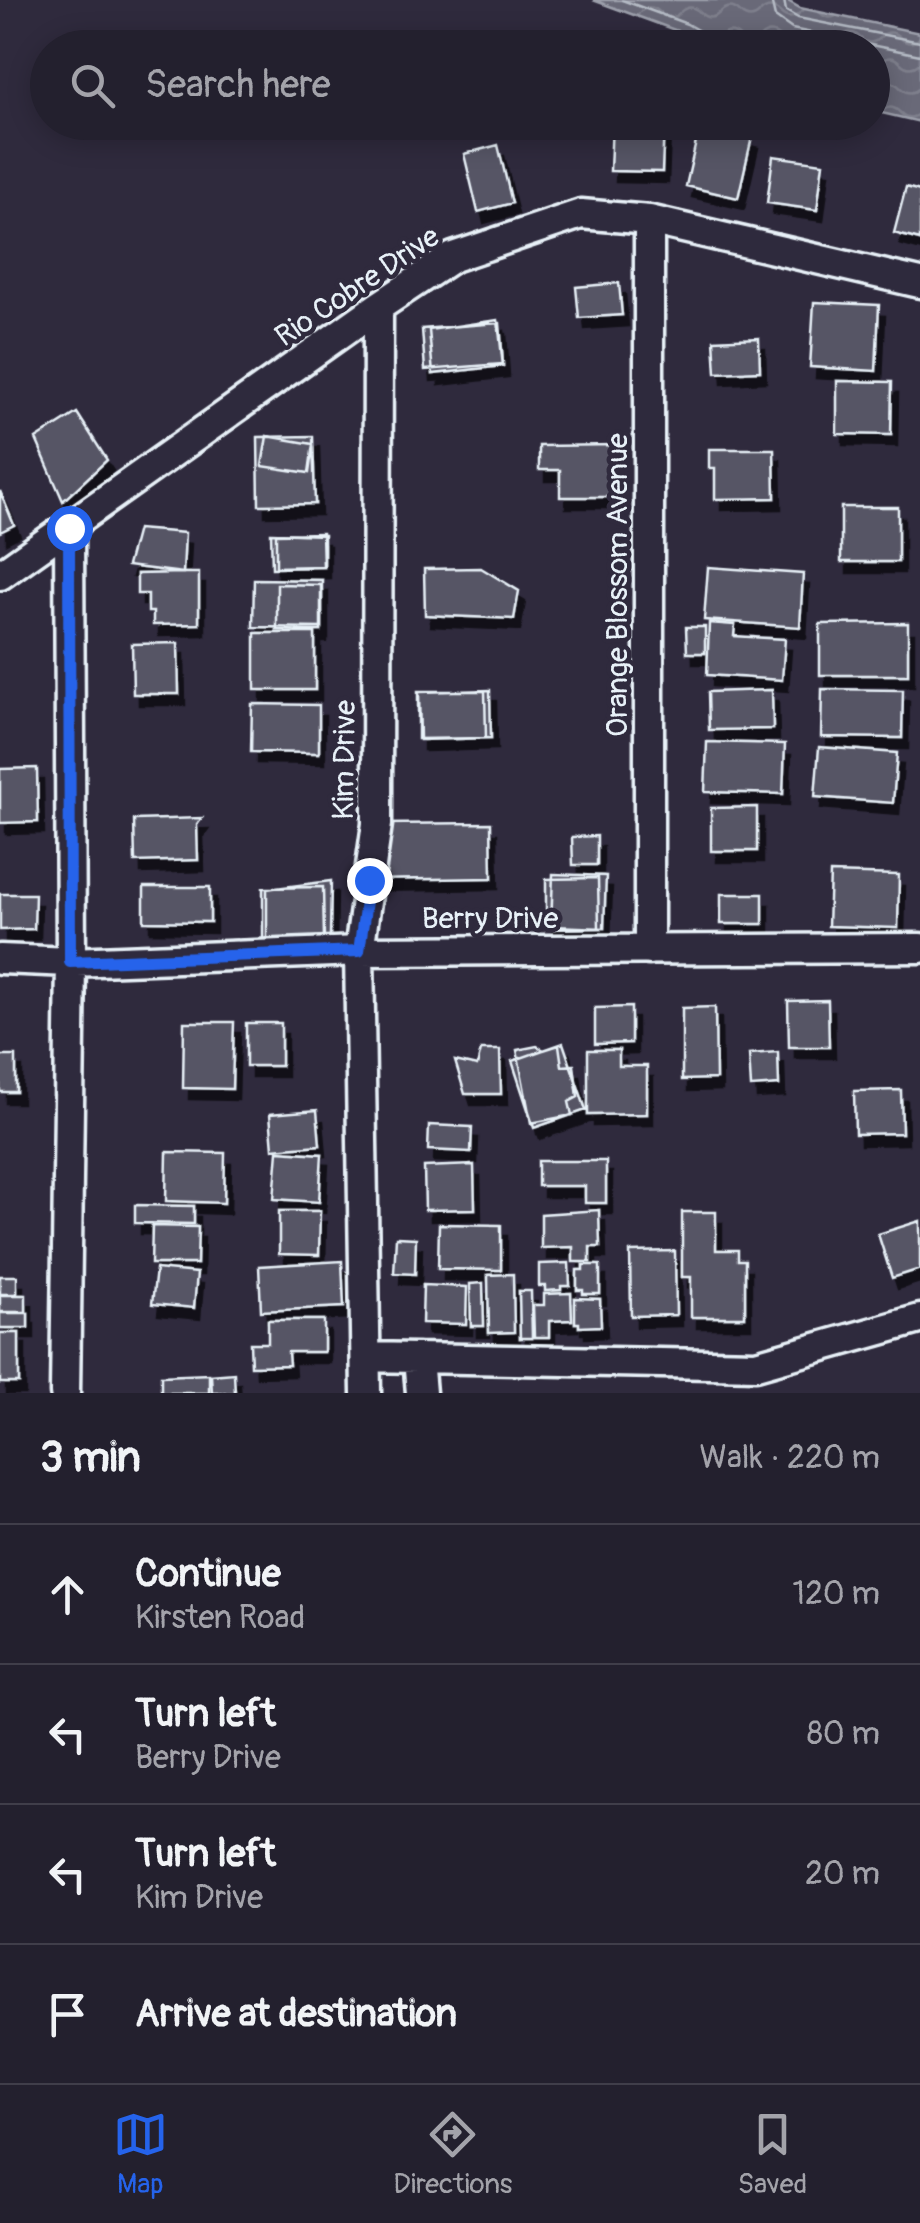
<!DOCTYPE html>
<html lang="en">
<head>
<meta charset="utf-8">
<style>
  :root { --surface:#23202e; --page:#2f2d3a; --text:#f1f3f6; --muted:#a3a3aa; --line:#403e4a; --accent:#2563eb }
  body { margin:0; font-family:Pangolin,sans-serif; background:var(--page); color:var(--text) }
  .stop { position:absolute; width:30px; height:30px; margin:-22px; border:8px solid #2563eb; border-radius:50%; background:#fff }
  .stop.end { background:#2563eb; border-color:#fff; box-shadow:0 2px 10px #0008 }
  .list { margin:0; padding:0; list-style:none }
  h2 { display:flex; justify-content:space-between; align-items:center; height:130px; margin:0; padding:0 40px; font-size:42px }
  h2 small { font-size:32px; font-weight:400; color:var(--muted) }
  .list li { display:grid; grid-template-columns:65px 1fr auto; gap:30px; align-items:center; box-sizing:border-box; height:140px; padding:0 40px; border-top:2px solid var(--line) }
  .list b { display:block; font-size:38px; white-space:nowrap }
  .list p { margin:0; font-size:32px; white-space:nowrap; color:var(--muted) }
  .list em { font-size:32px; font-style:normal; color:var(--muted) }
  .icon { flex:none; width:55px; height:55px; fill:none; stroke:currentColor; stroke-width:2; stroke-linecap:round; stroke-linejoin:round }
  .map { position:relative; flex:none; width:920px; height:1393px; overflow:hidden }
  .search { position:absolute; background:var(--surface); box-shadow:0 5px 25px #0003; left:30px; right:30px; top:30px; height:110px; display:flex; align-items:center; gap:25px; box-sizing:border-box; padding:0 35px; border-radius:55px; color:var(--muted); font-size:38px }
  .sheet { height:690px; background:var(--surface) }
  nav { display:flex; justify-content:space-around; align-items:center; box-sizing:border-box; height:140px; border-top:2px solid var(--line); background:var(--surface); font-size:28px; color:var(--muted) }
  nav a { display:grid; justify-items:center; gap:5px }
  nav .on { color:var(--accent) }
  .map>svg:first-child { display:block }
  .water { fill:url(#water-waves); stroke:#9c9fab; stroke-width:2.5 }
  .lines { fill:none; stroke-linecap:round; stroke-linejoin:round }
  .shore { stroke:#b5bbc5; stroke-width:2.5 }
  .building { fill:#575565; stroke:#e8f1f8; stroke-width:2.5; filter:url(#shadow) }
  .minor-casing { stroke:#e8f1f8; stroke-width:35 }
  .minor { stroke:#2f2a3d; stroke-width:28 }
  .route { stroke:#2563eb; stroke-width:12 }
  .labels { text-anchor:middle; stroke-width:9; stroke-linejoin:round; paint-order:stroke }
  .street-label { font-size:30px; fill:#e8f1f8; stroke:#2f2a3d }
</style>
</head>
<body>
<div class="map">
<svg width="920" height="1393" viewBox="0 0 920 1393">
  <defs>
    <pattern id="water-waves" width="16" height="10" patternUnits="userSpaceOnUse" patternTransform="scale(2.5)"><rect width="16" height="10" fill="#696978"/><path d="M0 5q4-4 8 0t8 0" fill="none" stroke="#7e7f8c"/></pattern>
    <filter id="shadow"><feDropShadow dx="6" dy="11" stdDeviation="0" flood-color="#0009"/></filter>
  </defs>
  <rect width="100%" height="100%" fill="#2f2a3d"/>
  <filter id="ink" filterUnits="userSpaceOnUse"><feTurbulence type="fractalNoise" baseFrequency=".01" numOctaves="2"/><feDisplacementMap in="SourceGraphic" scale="20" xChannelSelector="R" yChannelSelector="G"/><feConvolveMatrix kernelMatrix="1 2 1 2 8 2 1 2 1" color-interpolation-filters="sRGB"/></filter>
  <g filter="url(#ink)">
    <path class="water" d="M593,0H786L800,8L920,33V122L873,111L872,48L710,47L683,33Z"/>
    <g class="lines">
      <path class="shore" d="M622,0L687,24L708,36L712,48
        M771,0L775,17L792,29L920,55
        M784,0L786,11L798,18L920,42"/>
    </g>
    <path class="building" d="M612,122H664L662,172L610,171Z
      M700,124L752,137L738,198L686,186Z
      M498,145L512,203L478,212L464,154Z
      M773,156L823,163L817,210L767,203Z
      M906,187L920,191V240L894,233Z
      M619,283L622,315L579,318L576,287Z
      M814,302L879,305L876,371L810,367Z
      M498,320L503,366L433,374L429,330Z
      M500,323L503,364L425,370L422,329Z
      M759,338L760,371L716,373L714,340Z
      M837,381L892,382L891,435L837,434Z
      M77,413L107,460L63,501L36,439Z
      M267,436L313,444L309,473L262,466Z
      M313,436L315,504L259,505L258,437Z
      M617,445L618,497H560V470H539V446Z
      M709,449H774L775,498L715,499V468H709Z
      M0,491L14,525L0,532Z
      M841,507H898V562H841Z
      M137,529L185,533L183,573L127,566Z
      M271,533L324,535V567L272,568Z
      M322,533L323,566L276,567V534Z
      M708,567L803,574L800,627L704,620Z
      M481,568L519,591L514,619L425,615L424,569Z
      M183,573H199V624L153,625V612H148V594H137V574Z
      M254,579L322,580V628L253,627Z
      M277,584L321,585V631L277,630Z
      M709,623L735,625L734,636L785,639L782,680L707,675Z
      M908,623V675H820V624Z
      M686,627H705V653H687Z
      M255,633H315V690H255Z
      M178,643L179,694H133L132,644Z
      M822,689L903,690L902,738L821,737Z
      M490,690L491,738L420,740L419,692Z
      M772,690L773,729L709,730L708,692Z
      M418,691H485L486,738L418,739Z
      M252,704L319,705V753L251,752Z
      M707,742L785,744L783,794L705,792Z
      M819,747L897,753L893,803L815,797Z
      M37,768L38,822L0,823V769Z
      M757,807V851H711V808Z
      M202,818L197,825L198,860L135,862L134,820Z
      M491,823L492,878L369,880L377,824Z
      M597,836V865H573L572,837Z
      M830,873L899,875L898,928L828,926Z
      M553,874L606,876L604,928L551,926Z
      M598,878L599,928L546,929V879Z
      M331,881L330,936L267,941V889Z
      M144,887H210V922L144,921Z
      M323,887L324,939L263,941V888Z
      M0,894H35L34,929L0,930Z
      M721,894H763V924H721Z
      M828,1000L829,1047H789L788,1001Z
      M631,1007V1043L595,1044V1008Z
      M715,1007L716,1079L682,1080V1008Z
      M184,1022H234L232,1089L183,1088Z
      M246,1023H281V1066H246Z
      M563,1043L586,1110L534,1128L512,1061Z
      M559,1045L562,1066L574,1065L578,1097L569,1102L572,1115L531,1123L517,1050L537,1046L544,1050Z
      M481,1050H500L501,1094H465L455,1061L477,1066Z
      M588,1050H619V1066H647V1114L588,1115Z
      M778,1052L779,1085L751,1087L749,1054Z
      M0,1056H16V1092H0Z
      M901,1090L902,1133L855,1134L854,1091Z
      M317,1110L320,1145L273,1149L270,1114Z
      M429,1125L472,1127L471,1152L428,1150Z
      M278,1151L322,1154L319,1202L274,1199Z
      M167,1152L225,1153L224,1203L166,1201Z
      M538,1161H606V1203H585V1186H538Z
      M474,1165L475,1209L425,1210L424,1167Z
      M135,1205L194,1206V1224L135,1223Z
      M599,1210L600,1247H590V1262H573V1247L541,1248V1214Z
      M279,1211H320L319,1255L279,1254Z
      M682,1212H716V1250H738V1260H745V1317H691V1277H682Z
      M920,1221V1269L892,1278L878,1234Z
      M439,1224L501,1225V1270L438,1269Z
      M152,1226L198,1227L197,1264H151Z
      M396,1237L416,1238L415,1274L394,1273Z
      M675,1251L676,1315L631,1316L630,1252Z
      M342,1261L344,1307L261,1311L259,1266Z
      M569,1263L570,1286H561V1290L545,1291V1286H539V1264Z
      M583,1265H600V1294H583V1290H577V1270H583Z
      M156,1269L197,1273L194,1308L152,1304Z
      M513,1274L514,1332L489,1333L488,1275Z
      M0,1276H17V1294H0Z
      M483,1283L484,1326H471L470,1284Z
      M423,1285L467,1287L466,1324L422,1323Z
      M519,1291H531L532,1338H520Z
      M571,1293L572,1320L549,1321V1337H534L533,1305H544V1294Z
      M0,1295H26V1312H0Z
      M575,1298L600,1299L601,1326L579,1327V1323H575Z
      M0,1313H28V1328H0Z
      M268,1320H324V1352H288L289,1365L251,1366L250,1343H268Z
      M0,1333H19V1383H0Z
      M234,1373L235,1393H212L211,1375Z
      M209,1374V1393H161V1376Z"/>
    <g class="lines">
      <g class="minor-casing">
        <path id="minor" d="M649,220V950
          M0,575L378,307L453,257L581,214L649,220L920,283
          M0,959L71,962L359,951L920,948
          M366,1357L756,1365L920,1319
          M418,1358L421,1393
          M65,1393L71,962L69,528
          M366,1393L359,951L377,824L378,307"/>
      </g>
      <use href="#minor" class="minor"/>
    </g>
  </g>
  <g class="lines" filter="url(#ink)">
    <path class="route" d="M69,528L70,962L359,951L369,880"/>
  </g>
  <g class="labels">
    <g class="street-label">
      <text transform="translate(357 286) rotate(-34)" y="10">Rio Cobre Drive</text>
      <text transform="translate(617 585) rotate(-90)" y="10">Orange Blossom Avenue</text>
      <text transform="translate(344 760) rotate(-89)" y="10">Kim Drive</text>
      <text x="490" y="928">Berry Drive</text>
    </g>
  </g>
</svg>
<div class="stop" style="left:69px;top:528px"></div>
<div class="stop end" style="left:369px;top:880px"></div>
<div class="search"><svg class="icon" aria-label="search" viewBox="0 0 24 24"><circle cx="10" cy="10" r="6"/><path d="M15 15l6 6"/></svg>Search here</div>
</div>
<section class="sheet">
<h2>3 min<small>Walk · 220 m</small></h2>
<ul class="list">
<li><svg class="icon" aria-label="ahead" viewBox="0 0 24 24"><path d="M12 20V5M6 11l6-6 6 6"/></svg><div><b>Continue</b><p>Kirsten Road</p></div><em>120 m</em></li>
<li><svg class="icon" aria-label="left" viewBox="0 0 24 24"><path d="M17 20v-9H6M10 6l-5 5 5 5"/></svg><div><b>Turn left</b><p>Berry Drive</p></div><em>80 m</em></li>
<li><svg class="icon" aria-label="left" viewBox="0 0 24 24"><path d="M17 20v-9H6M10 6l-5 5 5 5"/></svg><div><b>Turn left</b><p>Kim Drive</p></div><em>20 m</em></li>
<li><svg class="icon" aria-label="arrive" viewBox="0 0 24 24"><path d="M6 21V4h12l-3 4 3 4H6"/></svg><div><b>Arrive at destination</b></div></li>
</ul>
</section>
<nav>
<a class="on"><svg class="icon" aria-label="map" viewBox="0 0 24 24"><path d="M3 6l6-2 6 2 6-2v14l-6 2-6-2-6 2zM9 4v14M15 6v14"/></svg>Map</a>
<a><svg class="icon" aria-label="directions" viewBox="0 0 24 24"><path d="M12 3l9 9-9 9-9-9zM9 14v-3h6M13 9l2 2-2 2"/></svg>Directions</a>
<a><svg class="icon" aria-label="saved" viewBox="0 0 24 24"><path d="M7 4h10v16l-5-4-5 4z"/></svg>Saved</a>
</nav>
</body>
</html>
